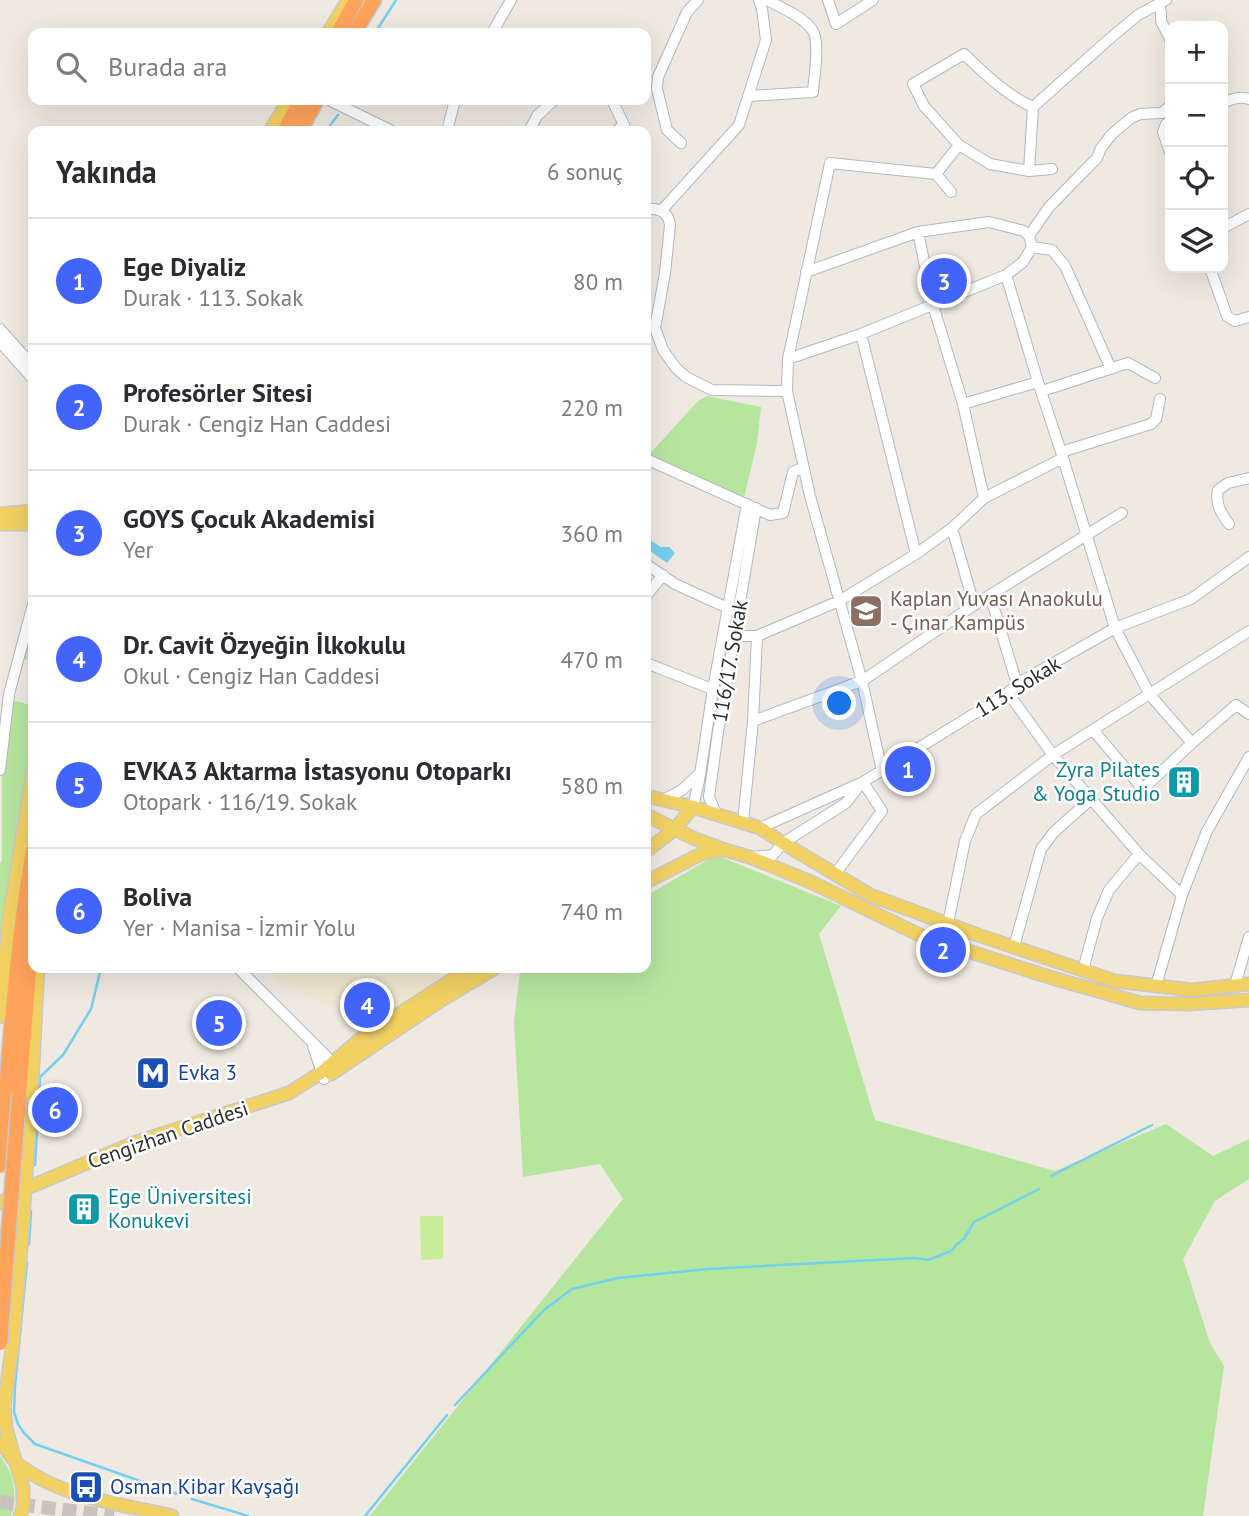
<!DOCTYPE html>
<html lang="tr">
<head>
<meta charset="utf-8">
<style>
  :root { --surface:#fff; --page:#f2f2f3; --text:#2b2b33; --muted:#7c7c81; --line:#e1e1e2; --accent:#4264fb }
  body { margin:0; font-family:"PT Sans",sans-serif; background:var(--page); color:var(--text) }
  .controls { position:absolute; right:21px; top:21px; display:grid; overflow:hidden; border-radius:14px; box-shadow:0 7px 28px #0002 }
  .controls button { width:63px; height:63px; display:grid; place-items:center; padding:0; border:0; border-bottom:2px solid var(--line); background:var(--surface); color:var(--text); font:35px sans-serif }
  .you { position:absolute; left:840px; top:704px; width:24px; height:24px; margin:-18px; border:5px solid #fff; border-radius:50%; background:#1a73e8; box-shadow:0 0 0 10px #1a73e833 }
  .badge { display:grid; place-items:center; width:46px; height:46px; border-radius:50%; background:var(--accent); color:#fff; font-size:23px; font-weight:700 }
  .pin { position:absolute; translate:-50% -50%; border:4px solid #fff; box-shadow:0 2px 7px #0006 }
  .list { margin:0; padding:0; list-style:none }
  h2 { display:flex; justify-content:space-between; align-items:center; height:91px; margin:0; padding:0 28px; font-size:30px }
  h2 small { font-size:23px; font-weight:400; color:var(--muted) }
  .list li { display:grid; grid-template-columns:46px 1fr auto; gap:21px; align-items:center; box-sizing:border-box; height:126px; padding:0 28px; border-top:2px solid var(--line) }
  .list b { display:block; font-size:26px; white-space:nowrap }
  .list p { margin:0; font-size:23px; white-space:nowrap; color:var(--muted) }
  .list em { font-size:23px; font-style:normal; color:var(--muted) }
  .icon { flex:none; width:38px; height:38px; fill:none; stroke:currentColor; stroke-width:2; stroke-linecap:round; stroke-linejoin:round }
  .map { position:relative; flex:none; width:1249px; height:1516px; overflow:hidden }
  .search { position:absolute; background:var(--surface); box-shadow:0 7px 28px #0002; left:28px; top:28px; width:623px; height:77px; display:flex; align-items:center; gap:18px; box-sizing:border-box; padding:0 24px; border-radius:14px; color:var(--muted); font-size:26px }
  .panel { position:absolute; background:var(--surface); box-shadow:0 7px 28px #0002; left:28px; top:126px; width:623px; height:847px; border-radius:14px }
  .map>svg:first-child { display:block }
  .education { fill:#f0e6d1 }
  .green { fill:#b6e59e }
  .pitch { fill:#c9ec9a }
  .water { fill:#75cff0 }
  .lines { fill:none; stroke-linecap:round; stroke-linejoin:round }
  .stream { stroke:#75cff0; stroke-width:2.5 }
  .highway-tunnel { stroke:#c8c4bd; stroke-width:14; stroke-dasharray:14 7; stroke-linecap:butt }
  .minor-casing { stroke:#b4b7c1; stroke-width:12 }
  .major-casing { stroke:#c9c9c9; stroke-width:15 }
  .highway-casing { stroke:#c9c9c9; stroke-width:17 }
  .minor { stroke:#fff; stroke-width:10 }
  .major { stroke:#f2d163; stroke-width:12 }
  .highway { stroke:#ffa35c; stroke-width:14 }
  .highway-bridge-casing { stroke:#c9c9c9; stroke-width:17; stroke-linecap:butt }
  .highway-bridge { stroke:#ffa35c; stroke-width:14 }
  .labels { text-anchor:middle; stroke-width:5; stroke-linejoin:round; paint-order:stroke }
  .education-label { font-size:21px; fill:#785e54; stroke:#fff; text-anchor:start }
  .street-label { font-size:21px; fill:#2e2e2e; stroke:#fff }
  .culture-label { font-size:21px; fill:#0d838f; stroke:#fff; text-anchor:end }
  .transit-label { font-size:21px; fill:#164399; stroke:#fff; text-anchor:start }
</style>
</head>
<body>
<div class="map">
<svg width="1249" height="1516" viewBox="0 0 1249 1516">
  <rect width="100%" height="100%" fill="#efe9e1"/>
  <path class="education" d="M265,968H456L376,1024L284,985Z"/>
  <path class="green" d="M707,396L761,407L757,443L744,498L646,458L698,401Z
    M33,619V661L23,659Z
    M12,700L33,706V722L0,1019V863L2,861V772Z
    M716,855L841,906L819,934L875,1120L1055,1171L1166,1124L1213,1156L1249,1139V1179L1215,1201L1183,1259L1210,1343L1224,1366L1203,1516H370L623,1199L600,1164L523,1177L514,1022L520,971L525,968H646V896Z
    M0,1456C14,1473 18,1495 11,1516H0Z"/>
  <path class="pitch" d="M420,1216H443V1259L421,1260Z"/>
  <path class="water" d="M648,539L661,547H669L675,553L667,563L646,548V542Z"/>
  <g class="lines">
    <path class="stream" d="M375,33L396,0
      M326,131L338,115
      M35,1165L40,1077L63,1055L91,1009L101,968
      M1051,1176L1152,1125
      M29,1244L31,1211
      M27,1262L15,1386L14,1412L18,1424L24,1433L35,1444L180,1495
      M455,1405L544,1310L572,1289L618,1278L708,1269L914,1258L928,1260L951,1251L956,1245L964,1239L974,1222L1039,1189
      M192,1499L248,1516
      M365,1516L447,1415"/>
    <path class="highway-tunnel" d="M0,1502L114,1516"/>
    <g class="minor-casing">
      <path id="minor" d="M828,0L836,24L873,0
        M1159,3L1161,13V21L1170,39
        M492,33L511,0
        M964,54C986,75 1006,95 1033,107L1029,171L990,164L959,145L924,106L913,84Z
        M748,96L813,92C814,77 820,44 813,31C804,17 782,8 767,0
        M329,100L392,131
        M612,100L624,125L616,131
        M1223,103C1232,99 1239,96 1249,99
        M1033,107L1107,41L1138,15L1166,0
        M1170,123L1166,124L1163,132L1170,152
        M447,131L455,100
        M529,131L537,116L554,100
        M681,143L667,130L657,89L658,77L687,12L698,0
        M1029,171L1052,169
        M936,174L959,145
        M646,209C658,208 668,211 670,225L665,273L655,328L663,350L676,368L686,377L712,390L787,391
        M662,210L739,125L766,40L762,9L759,0
        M1223,228L1249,214
        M918,232L933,305L963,404L984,498
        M1029,236L1049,207L1097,158L1101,148L1112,134L1131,118L1140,114L1162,113L1170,106
        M1032,247L1052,250L1065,266L1111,369
        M1210,268L1227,316L1235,321L1249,317
        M0,329L33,366
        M861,334L916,554
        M0,342L33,379
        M788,359L861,334L1006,275L1023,262L1032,247L1029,236L1024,231L989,222L918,232L806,272
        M1042,391L1128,363L1155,378
        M963,404L1038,382
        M1061,452L1151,424L1156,419L1160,399
        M1063,458L1115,628L1150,695L1192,743
        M646,459L770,515L783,513L793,472L799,469L805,472
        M1229,524C1221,513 1215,504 1218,490L1228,483L1249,478
        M952,528L974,605
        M646,564L675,584L732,610
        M990,595L1017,684
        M646,596L663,575
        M723,636H757L839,601L916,554L952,528L984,498L1063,458L1038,382L1006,275
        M646,663L717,691
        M1008,693L1053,755L1139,854L1182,895L1156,986
        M753,721L757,636
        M1093,730L1143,789L1192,743L1236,705L1249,714
        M0,770L9,694L33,604
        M882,771L862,681L810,496L787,391L788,359L830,163L936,174L951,192
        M663,800L682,790L700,773
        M693,807L699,781L713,689L747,504
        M716,814L709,797L718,732L756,508
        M743,822L753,721L862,681L974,605L1122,513
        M760,828L863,782L1008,693L1017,684L1115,628L1191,599L1249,557
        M751,857L773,855L783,843L846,803L860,785
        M835,874L882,811L863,782
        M1182,895L1207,831L1249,757
        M948,923L965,841L976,814L1053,755L1249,631
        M1014,947L1041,849L1054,832L1091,799
        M238,968L336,1066
        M1083,970L1097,918L1109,890L1139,854
        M1235,985L1249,937
        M313,1046L324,1079"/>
    </g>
    <g class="major-casing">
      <path id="major" d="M328,33L348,0
        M270,131L289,100
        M0,514L33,511
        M0,524H29L33,522
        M646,796L693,807L760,828L783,843L870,895L978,935L1115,981L1192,990L1249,984
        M646,815L693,838L725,850L750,857L813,883L938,944L965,950L1049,977L1140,1003L1189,1004L1249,1000
        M646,851L674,830L693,807
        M646,882L701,854L722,850
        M0,1017L9,918L33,774
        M331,1074L443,999L495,968
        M0,1203L25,1189L134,1143L289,1093L322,1072L359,1040L470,968
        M0,1443C7,1449 11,1458 18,1464C59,1497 121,1504 172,1516
        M20,1516L23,1508V1488L6,1428L4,1406L13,1341L21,1248L31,1102L38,968"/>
    </g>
    <g class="highway-casing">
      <path id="highway" d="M338,33L356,0
        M354,33L374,0
        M284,131L301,100
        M300,131L317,100
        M19,1095L33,923
        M0,1165C9,1059 15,954 33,850"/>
    </g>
    <use href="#minor" class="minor"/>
    <use href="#major" class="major"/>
    <use href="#highway" class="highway"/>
    <g class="highway-bridge-casing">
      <path id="highway-bridge" d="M0,1343L19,1095"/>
    </g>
    <use href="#highway-bridge" class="highway-bridge"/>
  </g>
  <defs>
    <g id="school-square" transform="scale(1.75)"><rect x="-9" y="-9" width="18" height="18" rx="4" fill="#8d6e63" stroke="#fff"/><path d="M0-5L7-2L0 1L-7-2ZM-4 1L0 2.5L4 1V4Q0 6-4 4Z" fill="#fff"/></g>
    <g id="building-square" transform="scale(1.75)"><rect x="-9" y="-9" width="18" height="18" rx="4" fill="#0f9aa8" stroke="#fff"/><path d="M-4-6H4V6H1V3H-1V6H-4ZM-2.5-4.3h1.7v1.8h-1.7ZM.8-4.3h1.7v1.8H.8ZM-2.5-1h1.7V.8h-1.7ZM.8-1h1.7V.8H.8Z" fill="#fff"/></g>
    <g id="metro-square" transform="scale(1.75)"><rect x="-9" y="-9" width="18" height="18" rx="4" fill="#1a4fb4" stroke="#fff"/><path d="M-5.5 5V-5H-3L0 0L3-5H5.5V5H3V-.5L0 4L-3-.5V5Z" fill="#fff"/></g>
    <g id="bus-square" transform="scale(1.75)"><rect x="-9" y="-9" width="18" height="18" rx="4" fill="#1a4fb4" stroke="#fff"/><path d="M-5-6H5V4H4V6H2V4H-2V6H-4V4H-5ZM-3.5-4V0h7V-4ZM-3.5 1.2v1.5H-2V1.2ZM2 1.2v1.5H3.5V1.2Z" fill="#fff"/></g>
  </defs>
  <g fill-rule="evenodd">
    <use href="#school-square" x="866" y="611"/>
    <use href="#building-square" x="1184" y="782"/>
    <use href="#metro-square" x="153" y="1073"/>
    <use href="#building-square" x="84" y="1209"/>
    <use href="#bus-square" x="86" y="1487"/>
  </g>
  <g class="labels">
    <g class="education-label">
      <text x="890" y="606">Kaplan Yuvası Anaokulu<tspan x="890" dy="24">- Çınar Kampüs</tspan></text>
    </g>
    <g class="street-label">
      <text transform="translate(730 661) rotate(-80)" y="7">116/17. Sokak</text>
      <text transform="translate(1018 687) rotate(-32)" y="7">113. Sokak</text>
      <text transform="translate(168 1135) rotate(-19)" y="7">Cengizhan Caddesi</text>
    </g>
    <g class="culture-label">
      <text x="1160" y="777">Zyra Pilates<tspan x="1160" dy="24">&amp; Yoga Studio</tspan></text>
      <text x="108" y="1204" text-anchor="start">Ege Üniversitesi<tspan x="108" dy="24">Konukevi</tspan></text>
    </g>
    <g class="transit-label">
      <text x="178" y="1080">Evka 3</text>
      <text x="110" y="1494">Osman Kibar Kavşağı</text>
    </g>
  </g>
</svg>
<div class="controls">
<button>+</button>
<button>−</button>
<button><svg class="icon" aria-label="locate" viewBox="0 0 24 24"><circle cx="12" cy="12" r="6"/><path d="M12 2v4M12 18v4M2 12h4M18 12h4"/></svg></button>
<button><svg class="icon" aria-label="layers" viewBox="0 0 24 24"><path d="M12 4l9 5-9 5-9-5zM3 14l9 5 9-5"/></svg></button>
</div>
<div class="you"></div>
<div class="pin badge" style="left:908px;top:769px">1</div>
<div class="pin badge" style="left:943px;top:950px">2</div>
<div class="pin badge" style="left:944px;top:281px">3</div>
<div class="pin badge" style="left:367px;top:1005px">4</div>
<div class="pin badge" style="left:219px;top:1023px">5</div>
<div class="pin badge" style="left:55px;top:1110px">6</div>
<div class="search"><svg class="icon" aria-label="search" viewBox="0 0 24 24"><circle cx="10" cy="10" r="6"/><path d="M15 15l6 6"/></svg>Burada ara</div>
<section class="panel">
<h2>Yakında<small>6 sonuç</small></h2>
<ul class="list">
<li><span class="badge">1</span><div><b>Ege Diyaliz</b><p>Durak · 113. Sokak</p></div><em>80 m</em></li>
<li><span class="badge">2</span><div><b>Profesörler Sitesi</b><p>Durak · Cengiz Han Caddesi</p></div><em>220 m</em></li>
<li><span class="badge">3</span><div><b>GOYS Çocuk Akademisi</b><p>Yer</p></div><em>360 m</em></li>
<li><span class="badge">4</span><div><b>Dr. Cavit Özyeğin İlkokulu</b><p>Okul · Cengiz Han Caddesi</p></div><em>470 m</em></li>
<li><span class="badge">5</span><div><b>EVKA3 Aktarma İstasyonu Otoparkı</b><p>Otopark · 116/19. Sokak</p></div><em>580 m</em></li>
<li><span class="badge">6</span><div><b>Boliva</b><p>Yer · Manisa - İzmir Yolu</p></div><em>740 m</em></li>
</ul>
</section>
</div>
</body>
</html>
